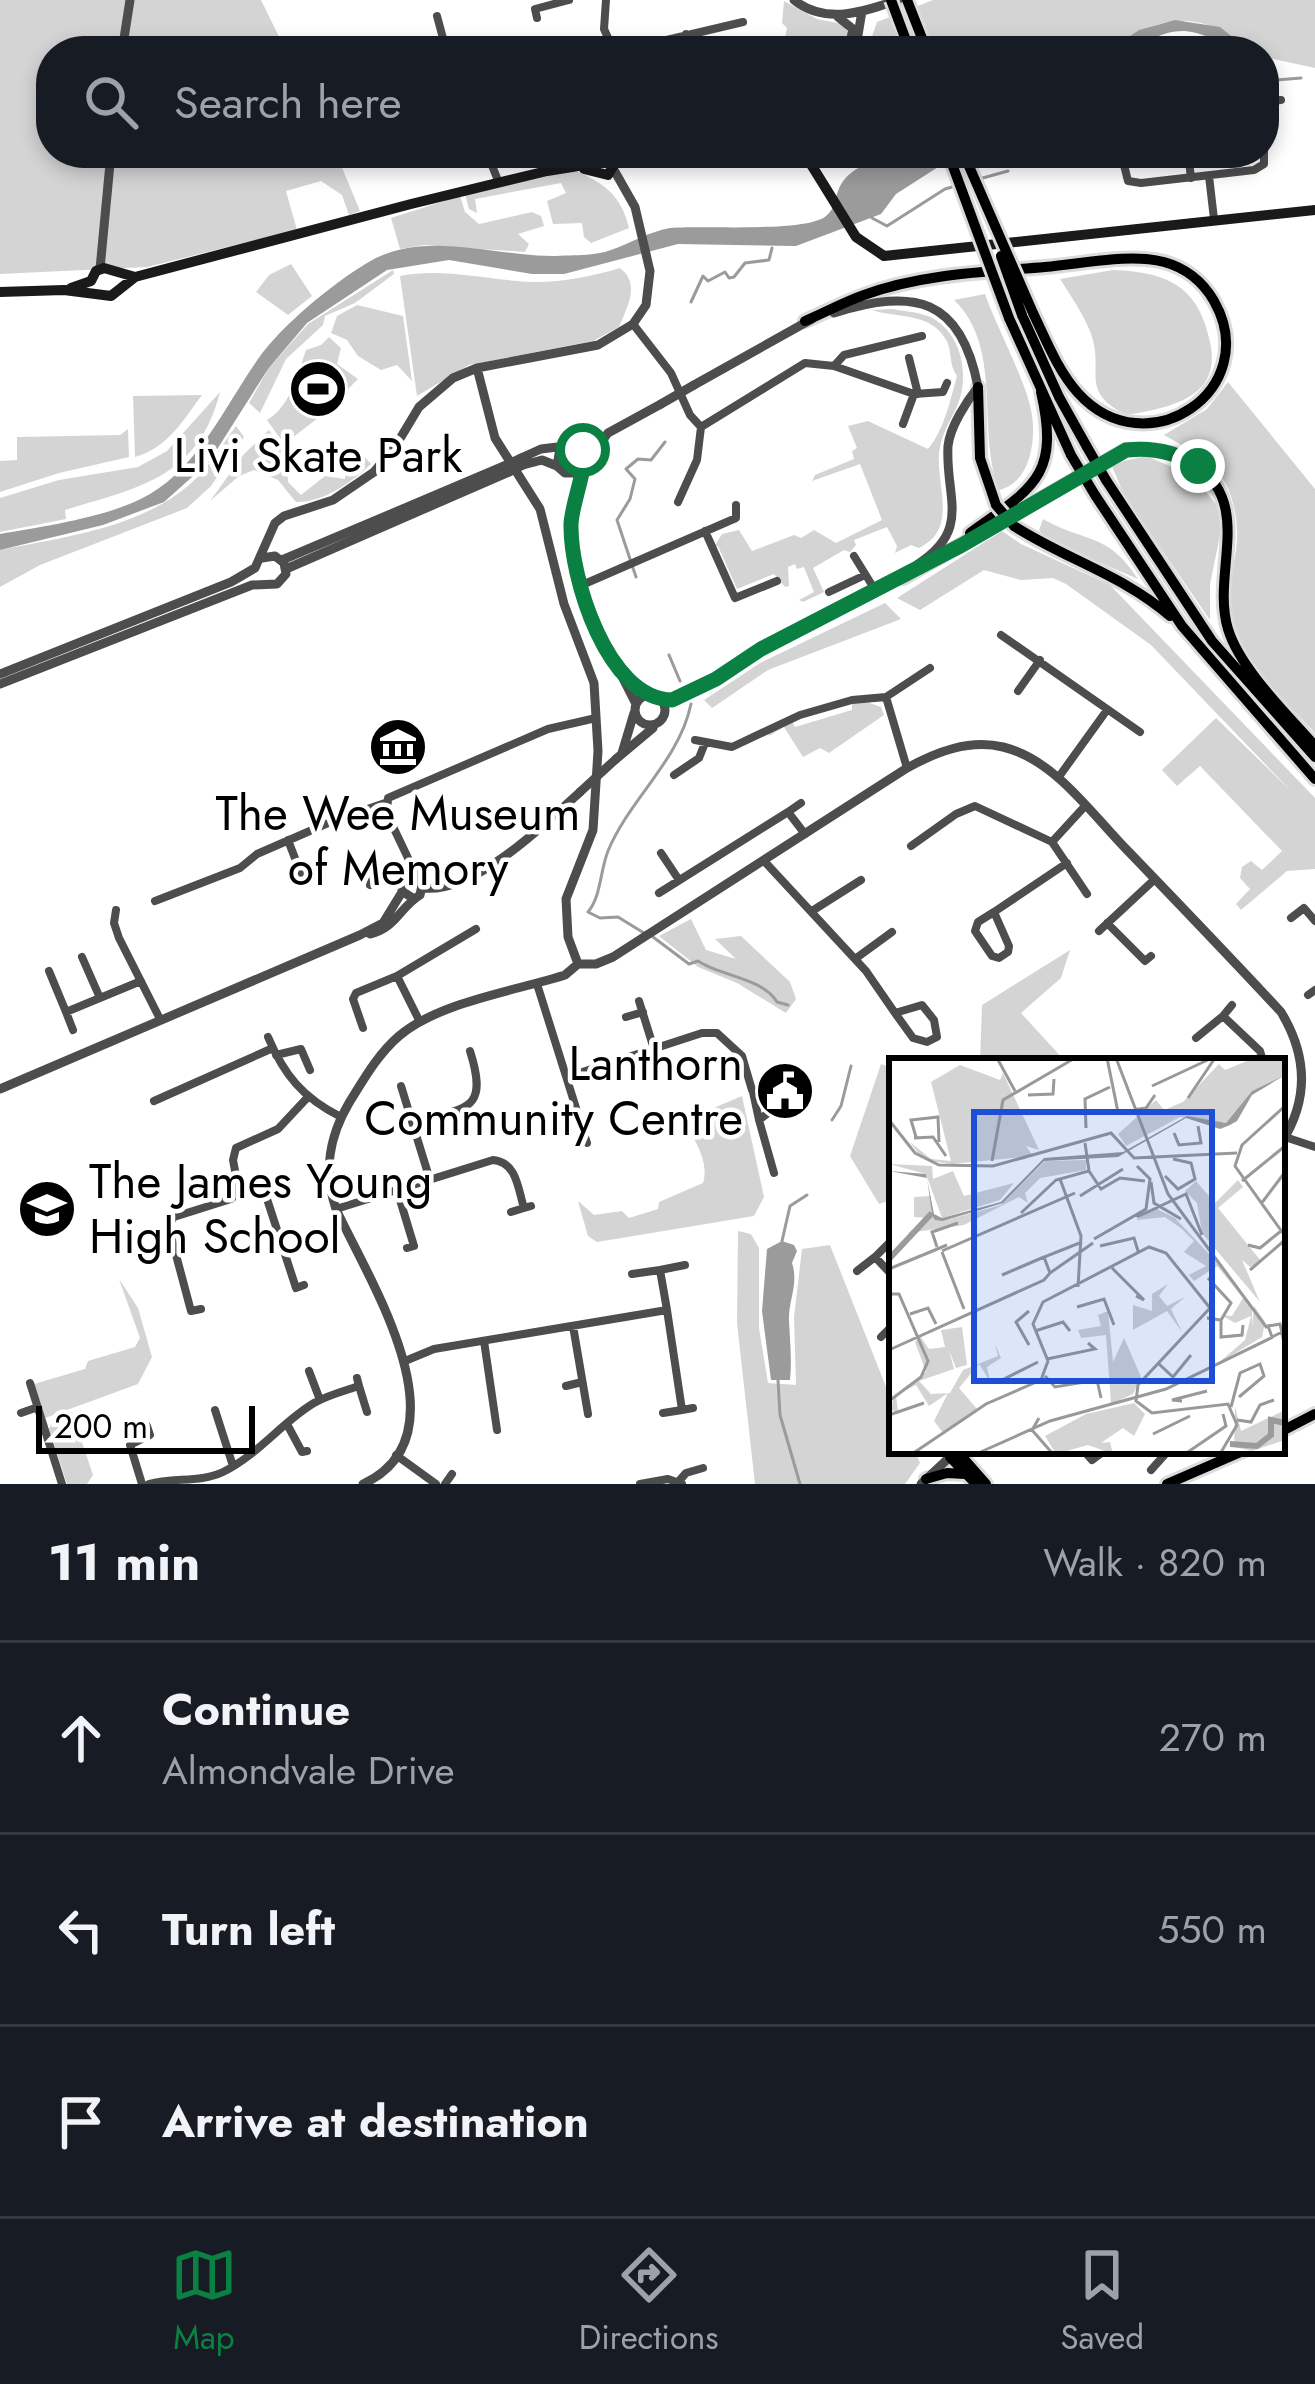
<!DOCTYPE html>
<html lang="en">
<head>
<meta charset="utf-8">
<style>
  :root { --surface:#171b24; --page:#20242c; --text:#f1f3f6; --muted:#9ea1a6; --line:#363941; --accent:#0b8043 }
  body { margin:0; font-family:Jost,sans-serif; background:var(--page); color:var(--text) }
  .scale { position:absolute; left:36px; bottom:30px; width:219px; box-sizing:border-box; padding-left:12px; border:6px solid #000; border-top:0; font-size:33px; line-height:42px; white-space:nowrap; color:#000; -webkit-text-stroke:9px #fff; paint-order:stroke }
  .stop { position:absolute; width:36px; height:36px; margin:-27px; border:9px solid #0b8043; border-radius:50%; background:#fff }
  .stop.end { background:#0b8043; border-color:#fff; box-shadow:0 3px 12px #0008 }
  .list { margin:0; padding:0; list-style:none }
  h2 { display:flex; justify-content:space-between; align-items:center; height:156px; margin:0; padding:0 48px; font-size:51px }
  h2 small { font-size:39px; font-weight:400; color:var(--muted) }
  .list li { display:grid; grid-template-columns:78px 1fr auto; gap:36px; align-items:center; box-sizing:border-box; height:192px; padding:0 48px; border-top:3px solid var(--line) }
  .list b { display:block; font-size:45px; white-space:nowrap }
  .list p { margin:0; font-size:39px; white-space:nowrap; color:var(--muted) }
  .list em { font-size:39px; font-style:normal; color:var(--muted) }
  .icon { flex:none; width:66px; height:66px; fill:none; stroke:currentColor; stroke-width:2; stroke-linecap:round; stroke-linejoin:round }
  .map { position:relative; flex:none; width:1315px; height:1484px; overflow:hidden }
  .search { position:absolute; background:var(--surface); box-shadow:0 6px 18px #0003; left:36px; right:36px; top:36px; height:132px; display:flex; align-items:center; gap:30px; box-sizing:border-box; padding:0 42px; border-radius:48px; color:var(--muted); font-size:45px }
  .sheet { height:732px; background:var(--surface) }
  nav { display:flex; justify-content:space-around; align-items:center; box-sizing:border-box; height:168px; border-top:3px solid var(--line); background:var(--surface); font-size:33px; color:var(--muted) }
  nav a { display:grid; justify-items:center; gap:6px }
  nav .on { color:var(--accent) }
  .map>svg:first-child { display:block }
  .green { fill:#d4d4d4 }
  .water { fill:#9b9b9b }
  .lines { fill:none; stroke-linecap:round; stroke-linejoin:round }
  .stream { stroke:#9b9b9b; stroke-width:3 }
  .primary-casing { stroke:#dbdbdb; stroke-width:16 }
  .minor { stroke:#4d4d4d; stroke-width:8 }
  .tertiary { stroke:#4d4d4d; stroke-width:9 }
  .secondary { stroke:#1a1a1a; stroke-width:10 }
  .primary { stroke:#000; stroke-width:10 }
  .primary-bridge-casing { stroke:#dbdbdb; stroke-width:16; stroke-linecap:butt }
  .tertiary-bridge { stroke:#4d4d4d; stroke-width:9 }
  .primary-bridge { stroke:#000; stroke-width:10 }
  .route { stroke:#0b8043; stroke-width:15 }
  .labels { text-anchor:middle; stroke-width:9; stroke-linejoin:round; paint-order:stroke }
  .poi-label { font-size:48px; fill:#000; stroke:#fff }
  .inset-river { fill:none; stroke:#9b9b9b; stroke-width:6 }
  .inset-road { fill:none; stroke:#999; stroke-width:3 }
  .view { fill:#1d4ed8; fill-opacity:0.15; stroke:#1d4ed8; stroke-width:6 }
  .inset-edge { fill:none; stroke:#000; stroke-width:6 }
</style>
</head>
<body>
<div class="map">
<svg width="1315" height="1484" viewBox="0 0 1315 1484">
  <rect width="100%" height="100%" fill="#fff"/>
  <path class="green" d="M0,0H261L286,51H51V153H336L360,211L349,215L342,195L321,181L286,191L297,230L147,267L0,274Z
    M933,0H1315V68L1264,57V51C1248,51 1244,43 1231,36C1184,8 1150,22 1108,51H867L877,22Z
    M784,1L817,19L843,24L848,32L843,51H790L785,37L787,28L782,23Z
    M576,171C605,184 621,195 629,228L591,243L584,237L582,223L553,224L547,201L566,193L561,183L475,199L477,213L469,209L465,194L555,172Z
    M460,196L465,212L479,224L532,212L541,216L544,226L518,234L529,244L525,252L424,245L400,249L391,218Z
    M291,264L312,296L288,315L256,292L269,275Z
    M620,268C641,284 627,307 619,327L593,341L469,365L417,396L400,276C445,267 490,281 535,282C564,282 593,276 620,268Z
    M393,270L394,274L355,303L325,316L323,325L286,359L260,413L249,403L268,369L308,324Z
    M1113,270C1164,272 1197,284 1209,338C1213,353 1214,370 1204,384C1188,405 1150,411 1126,415C1077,390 1106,371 1090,331C1082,312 1071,296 1060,279Z
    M985,294C996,326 1025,379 1031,410C1037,438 1031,483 999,490C976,431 1004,348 954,300Z
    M357,305L403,316L412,381L397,365L381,370L358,356L347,340L331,333L337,316Z
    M892,309C903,311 917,312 928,316C961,330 970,374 958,404C952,418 943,431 940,447C933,481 961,528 919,548L911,545L895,553L897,546L887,527L854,540L856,545L850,552L844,550L813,568L824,592L803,602L799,600L814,592L804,567L797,569L795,564L788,567L789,586L785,587L774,574L737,589L718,546L714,547L722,534L739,530L752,551L794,535L801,538L814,530L836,543L882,520L860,464L812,481L815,475L854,459L852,451L857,448L848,426L868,421L928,449C944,430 950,401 957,376C948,364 953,350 945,338C929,312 894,318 872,310Z
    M329,337L341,348L337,364L358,379L322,415L284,444L267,420C290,407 298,373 306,350L321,345Z
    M1228,382L1315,489V733C1283,698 1241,662 1230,614C1225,592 1233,572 1236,550C1240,522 1233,484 1211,464C1198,452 1179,444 1164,435L1207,409Z
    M220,392C198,478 140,487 65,510L66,519L0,532V498L59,480L138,467L167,451Z
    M202,395C183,420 168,448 135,457L133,396Z
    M236,426L244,437L211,486L187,508L40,565L0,587V550C68,536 153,527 202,472C215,458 225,441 236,426Z
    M128,429L129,457L59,473L0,492V461L17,460V437L120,435Z
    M269,430L287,457L288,482L301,495L325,476L345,479V466L352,458L364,456L371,464C351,483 322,503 296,502L278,480L254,470L239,476L210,501L244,454Z
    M1146,456L1192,475L1216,504L1222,526L1210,584V620L1124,495L1111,464Z
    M1043,519C1085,543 1108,532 1138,579L1047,540L1039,530Z
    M1002,531L1021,544L1110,585L1315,798V869L1287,871L1241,910L1236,904L1250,889L1240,878L1242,867L1251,861L1262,870L1282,851L1200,766L1177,786L1162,770L1216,718L1292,792L1151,645L1066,584L1053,578L1021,580L984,570L920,610L897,598Z
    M885,603L901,619L768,670L712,708L704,700L760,663Z
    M864,701L881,707L884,715L829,753L820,748L803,757L784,727L769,736L768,733L792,721L795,727L852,710V704Z
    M691,919L706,950L736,959L715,939L741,936L790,982L796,999L786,1013L737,983L698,967L659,936Z
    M1070,950L1061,978L1021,1013L1065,1061H980L982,1005Z
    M881,1064L892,1068V1200L879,1204L850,1156Z
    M742,1096L764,1197L754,1216L597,1242L588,1236L578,1201L594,1215L622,1211L629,1218L658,1209L659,1202L703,1183C710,1160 693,1140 685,1120Z
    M738,1231L751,1234L759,1248V1328L768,1383L796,1385L794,1317L802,1249L830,1245L892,1402V1451H915L920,1463L905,1484H755L737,1323Z
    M119,1279L138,1308L152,1357L138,1384L45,1418L34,1384L85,1369L88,1361L135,1347L140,1338Z
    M72,1412L93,1475L87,1484H67L49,1429L53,1421Z"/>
  <path class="water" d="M1175,20L1220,27L1250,51C1226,51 1209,32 1184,31C1154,31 1138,51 1108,51L1139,30Z
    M898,153H960L896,194L881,214L796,246L678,244L564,274H532L449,260L387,270L307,323L268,369L209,462L164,502L103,525L0,550V534C45,526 111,517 150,494C200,464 225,406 258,359C281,326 332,284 367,263C423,228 496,257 556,256C572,255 596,256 611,250C631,243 648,232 670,228C702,225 806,233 826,216C835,209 834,201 838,191C847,166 874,162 898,153Z
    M782,1241L794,1245L797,1251L792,1263C799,1284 788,1301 789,1321C790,1341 792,1360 790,1380H771L762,1311L767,1249Z"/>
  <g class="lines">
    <path class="stream" d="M1264,81L1301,78
      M979,179L1008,171
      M872,218L887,226L945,189L970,182
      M691,302L703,276L708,281L725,272L729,278L734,277L745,263L769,260L772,248
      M636,577L617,520L630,499L635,479L626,469L638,459L651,460L665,442
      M669,655L680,681
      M644,933L618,917L600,918L588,912C601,897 600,871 608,851C630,798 679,761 691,704
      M653,937L689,964L698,961C720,976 763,978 777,1002L788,1005
      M832,1120L841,1106L851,1066
      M782,1241L790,1206L807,1195
      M778,1380L780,1415L800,1484"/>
    <g class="primary-casing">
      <path id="primary" d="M907,0L927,51
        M1022,315L1059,397L1087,447
        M1009,318L1071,455
        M805,321C824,313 844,302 864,295C921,274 985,272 1045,267C1083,264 1128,253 1164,262C1186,268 1203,282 1214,301C1264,389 1147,469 1078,393C1058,371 1046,340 1033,313
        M978,387L980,458L996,505
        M1106,480L1212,641L1315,757
        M1095,495L1182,626L1315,779
        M1014,526C1065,559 1123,575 1170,616
        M970,533C1034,487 1060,476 1041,392
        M903,578L1126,450C1150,448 1176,450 1196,465C1254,506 1211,573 1228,629C1240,669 1288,715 1315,746
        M1282,1431L1315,1414
        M957,1451L986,1484
        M950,1457L976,1484
        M926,1479L947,1473L965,1474
        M1167,1484L1243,1451"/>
    </g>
    <path class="minor" d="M606,0L604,29L613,49
      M437,16L444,42L441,51
      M537,18L535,9L569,0
      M686,34L691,51
      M614,47H637L743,22
      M359,50V51
      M1264,102L1281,100
      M487,153L499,183
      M1121,153L1128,181L1141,183L1254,170L1264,164V138
      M1188,153L1191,178
      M659,164L709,153
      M1209,176L1214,219
      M633,324L671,373L690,415L701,427L805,363L834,366L914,394L943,392L947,383
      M909,358L918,394
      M834,366L844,355L922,336
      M903,424L914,394
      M678,502L697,460L701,427
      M705,531L735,598L777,581
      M854,556L875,590
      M582,585L736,518V505
      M829,592L863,576
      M1001,635L1140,732
      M1018,691L1040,660
      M886,697L930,668
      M695,740L732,747L800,715L852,700L886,697L907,768
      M674,775L699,758L705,743
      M1058,778L1107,710
      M1085,806L1052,842L1087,894
      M788,812L801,803
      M288,840L301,874
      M911,846L956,814L975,806L1052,842
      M661,853L679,880
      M765,862L866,971L895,1013L922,1005L934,1020L937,1037L927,1042L913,1038L895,1013
      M418,879L387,814L388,798L548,729L596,718
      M370,885L372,880
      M659,893L788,812L805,834
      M155,901L240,868L257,854L335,820L385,803
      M116,910L114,923L119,938L160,1019
      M812,911L861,880
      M994,912L978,922L975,931L992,956L999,958L1008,952L1009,946L994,912L1067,863
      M1291,918L1304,908L1315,921
      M1107,923L1145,961L1151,956
      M1099,931L1155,879
      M82,957L100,998
      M855,959L892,932
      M49,971L66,1012L141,981
      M397,976L420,1022
      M537,984L587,1143
      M1308,995L1315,990
      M639,1001L654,1049
      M66,1012L73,1030
      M1223,1016L1232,1005
      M626,1017L643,1012
      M363,1028L353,999L356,993L397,976L476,929
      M268,1037C284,1075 303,1098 341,1117
      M1196,1038L1223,1016L1260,1051L1263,1061
      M276,1055L301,1049L310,1070
      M567,1077L702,1033H717L742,1056L752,1090L768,1103V1113L759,1120L774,1173
      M401,1086L430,1180
      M753,1092L759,1120
      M154,1101L273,1048
      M412,1122C464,1107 490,1114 470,1051
      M1285,1137L1315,1147
      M397,1190L414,1246L407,1248
      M336,1209L493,1160C517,1162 518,1189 524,1208L531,1206
      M511,1212L524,1208
      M875,1257L892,1240
      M660,1270L685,1265
      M857,1271L875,1257L892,1275
      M304,1285L296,1288L267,1199L259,1193L239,1192L233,1160L236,1148L278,1129L307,1098
      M201,1309L191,1311L168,1225L174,1217L231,1199L239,1192
      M667,1310L682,1410L693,1408
      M573,1326L588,1414
      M881,1337L892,1326
      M484,1341L497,1430
      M405,1361L434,1349L667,1310L660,1270L632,1274
      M309,1371L320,1400
      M30,1383L62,1484
      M359,1386L367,1412
      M566,1386L582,1382
      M215,1410L233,1466
      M21,1413L38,1407
      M663,1413L682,1410
      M288,1426L302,1452L307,1451
      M1084,1451L1092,1460L1104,1451
      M396,1455L436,1484
      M1151,1470L1168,1451
      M679,1481L686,1473L703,1468
      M142,1484L130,1445L150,1435L147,1426
      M149,1484C173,1477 200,1483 223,1472C259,1454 282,1422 314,1403C328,1395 344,1391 359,1386L357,1378
      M445,1484L452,1474
      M640,1484L668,1479L682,1484"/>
    <path class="tertiary" d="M794,0C825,25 863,12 898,0
      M838,17L853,29L848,51
      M856,47L862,11
      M122,51L130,0
      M100,269L111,153
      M834,313C914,288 961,297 978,387C966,402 950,427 948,446C945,497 972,529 918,564
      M477,368L495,438L540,509L564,604L594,683L598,751L593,830L566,899L568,937L578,964
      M694,385L812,319
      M560,448L557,466L565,473H577L608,433L661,404
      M521,458L541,449L574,445L583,450L585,462
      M523,465L542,460L557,466
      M580,471C557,564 596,624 636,704
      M282,560L504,466
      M286,569L509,472
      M0,674L231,582L255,568L275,523L284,516L333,500L374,472L395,447L419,407L453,378L477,368L598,345L633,324L646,305L650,271L635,207L614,170
      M0,684L252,585L277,584L286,574L284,563L275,556L262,558
      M635 710a15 15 0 1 1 30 0a15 15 0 1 1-30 0Z
      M661,700L690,693L761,649L906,575
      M622,753L634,713
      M616,759L653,728
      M423,888C474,894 544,825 580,792
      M370,934C396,928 400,907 420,895L422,885L411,877L404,882L402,891L414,899
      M0,1089L360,935L383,923L402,892
      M363,1484C470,1435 367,1277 336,1209C323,1171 329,1137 349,1103C364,1079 378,1054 399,1036C439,1002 515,991 565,975L578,964H596L613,957L907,768C936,752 969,739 1003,747C1056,760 1092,815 1129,852C1180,905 1231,958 1281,1012C1307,1055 1309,1099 1282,1142
      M921,1484L952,1455"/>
    <path class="secondary" d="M804,153L856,237L884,256L1315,210
      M584,169L608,175L615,163
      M71,288L91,281L96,271L104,268L135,277
      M0,292L64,290L111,296L135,277L411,204L547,171L597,163L602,157L620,153"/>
    <use href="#primary" class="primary"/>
    <g class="primary-bridge-casing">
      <path id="primary-bridge" d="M891,0L910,51
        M948,153L1009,318
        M965,157L1033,313
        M1001,256L1022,315
        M1087,447L1106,480
        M1071,455L1095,495
        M996,505L1014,526"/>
    </g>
    <path class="tertiary-bridge" d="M661,404L694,385
      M504,466L521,458
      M509,472L523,465
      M580,792L616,759"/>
    <use href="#primary-bridge" class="primary-bridge"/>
  </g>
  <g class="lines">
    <path class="route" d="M583,450C588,466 572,502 571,524C570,577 607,699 672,700L716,679L761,649L962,545L1126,450C1152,447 1176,452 1198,466"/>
  </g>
  <defs>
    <g id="stadium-disc" transform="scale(3)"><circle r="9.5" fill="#000" stroke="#fff"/><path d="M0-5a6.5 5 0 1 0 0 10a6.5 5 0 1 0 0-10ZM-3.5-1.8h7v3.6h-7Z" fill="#fff"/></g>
    <g id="museum-disc" transform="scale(3)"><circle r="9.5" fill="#000" stroke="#fff"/><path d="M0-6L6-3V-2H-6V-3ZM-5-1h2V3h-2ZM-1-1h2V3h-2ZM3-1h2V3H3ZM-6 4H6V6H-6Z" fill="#fff"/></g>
    <g id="civic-disc" transform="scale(3)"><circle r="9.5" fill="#000" stroke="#fff"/><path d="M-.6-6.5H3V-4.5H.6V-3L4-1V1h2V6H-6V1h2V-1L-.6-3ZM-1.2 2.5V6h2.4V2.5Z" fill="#fff"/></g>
    <g id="school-disc" transform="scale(3)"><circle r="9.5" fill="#000" stroke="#fff"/><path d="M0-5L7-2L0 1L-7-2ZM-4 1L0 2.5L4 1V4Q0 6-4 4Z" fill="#fff"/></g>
  </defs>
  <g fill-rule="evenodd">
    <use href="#stadium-disc" x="318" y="389"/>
    <use href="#museum-disc" x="398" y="747"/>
    <use href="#civic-disc" x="785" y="1091"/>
    <use href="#school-disc" x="47" y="1209"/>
  </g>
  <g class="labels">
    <g class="poi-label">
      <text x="318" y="472">Livi Skate Park</text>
      <text x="398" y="830">The Wee Museum<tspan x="398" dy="55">of Memory</tspan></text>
      <text x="743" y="1080" text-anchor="end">Lanthorn<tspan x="743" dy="55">Community Centre</tspan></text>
      <text x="89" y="1198" text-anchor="start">The James Young<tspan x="89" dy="55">High School</tspan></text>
    </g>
  </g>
  <g transform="translate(889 1058)">
    <rect width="396" height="396" fill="#fff"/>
    <path d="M396,0V17L363,33L337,65L291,59L237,88L229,76L267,42L275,52L294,44L330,6L336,12L363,1ZM71,7L111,22L114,15L150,92L137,88L144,98L63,106L41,103L29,95L21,84L42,101L62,103L42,24ZM197,102V112L151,120L136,135L139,145L130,139L75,167L19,175L39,160L25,159V139L42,138V157L54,163L112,147L156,103ZM0,106L43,108L44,121L64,113L75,138L125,125L111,142L53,160L37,116ZM349,122L354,129L329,150L372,203L361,209L353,202L371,244L313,175L308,145L296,133L307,123L326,145ZM266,150L286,160L340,217L363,249V269L365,248L376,264L373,279L327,307L356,282L362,258L346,265L332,257L343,258L354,240L328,208L305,223L300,217L317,208L295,194L305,183L293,171L276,159L247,162ZM279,226L270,238L278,248L296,239L282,251L293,274L278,253L244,272V247L263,253V236ZM219,253L224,304L235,280L252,319L244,336L222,346L217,277L192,280L189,272L212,268L209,257ZM73,269L78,307L67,310L60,292L65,311L30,323L42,336L61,335L74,312L109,298L106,286L112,300L98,309L101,323L90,306L70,330L88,351L54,375L45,363L59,335L40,348L27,327L7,337L9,354L2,352L5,338L37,314L26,284L31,278L40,291L56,289L52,272ZM245,345L256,356L245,378L234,370L212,385L221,384L224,396L199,387L167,396L156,378L197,356ZM346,348L352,373L396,352V382L363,393L345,389Z" fill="#d4d4d4"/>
    <path d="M396,17L363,37L348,63L341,67L331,71L297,60L229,99L155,103L114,145L54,163L46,162L43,157L38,120L0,113L37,116L45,156L53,160L112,144L155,100L234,94L298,58L337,65L363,33Z" fill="#9b9b9b"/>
    <path class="inset-river" d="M0,201L43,155M341,386L368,388L382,377V362L396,365"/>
    <path class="inset-road" d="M108,0L126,33M218,0L229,54L257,50L266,37M227,0L279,136L378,270M263,28L323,0M139,37L164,36L165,21M299,40L326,0M396,48L353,87L346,108L396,178M0,62L26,95L50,107L104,108L222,75L245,100L348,95M197,70L196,41L221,29M285,75L290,87L312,85L309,68M27,79L22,62L49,59L50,84M25,80L44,79L57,98M103,103L114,42L186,0M200,113L212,131L231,120L256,123M276,118L289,131L306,121L302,105L284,101M171,121L192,178L189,229M353,123L396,88M262,124L265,145L292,161M191,138L234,111M372,146L396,114M132,155L167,122L200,113L196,85M248,159L297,136L313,177M205,181L257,151L261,121L248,108M359,187L371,190L392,173M211,188L245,180L249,193M48,189L43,174L69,165M53,193L186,135M53,194L75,251M223,210L255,242L247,238M0,211L58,187M361,212L396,182M161,215L204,185M113,217L155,199M0,236H10L39,303L32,319L0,343M188,249L215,241L225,267M21,256L39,250L47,266M318,260L332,262L342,245L319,220M332,262V279L353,277L354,267M146,273L174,264L181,273M393,274L383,279L379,268L391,266L396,289M140,287L127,264L140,253M0,292L155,222L161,215L155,199L193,184M158,301L206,291L199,285M270,306L284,319L302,297M156,318L166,329L208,322L212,340M111,323L149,304M293,343L283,342L318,333M342,349L351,315L371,306L375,318L350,339M0,357L35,345M150,360L143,372L164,396M348,362L362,364L371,347L385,342M264,376L301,358M23,396L97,346L152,322L159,303L144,266L154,244L260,189L277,195L321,250L249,327L247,343L263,355L339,346L348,367L331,396M87,396L161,363L277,331L384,279M296,396L337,368L334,356"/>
    <path class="view" d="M85,54H323V323H85Z"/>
    <rect width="396" height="396" class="inset-edge"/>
  </g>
</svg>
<div class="scale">200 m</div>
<div class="stop" style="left:583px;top:450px"></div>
<div class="stop end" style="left:1198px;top:466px"></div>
<div class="search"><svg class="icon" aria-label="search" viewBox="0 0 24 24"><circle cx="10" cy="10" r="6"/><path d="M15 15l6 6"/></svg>Search here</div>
</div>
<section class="sheet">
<h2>11 min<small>Walk · 820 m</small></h2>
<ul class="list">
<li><svg class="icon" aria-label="ahead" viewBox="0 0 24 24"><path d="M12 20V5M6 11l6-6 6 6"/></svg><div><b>Continue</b><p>Almondvale Drive</p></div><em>270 m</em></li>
<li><svg class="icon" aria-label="left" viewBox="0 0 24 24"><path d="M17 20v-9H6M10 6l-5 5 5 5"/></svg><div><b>Turn left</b></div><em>550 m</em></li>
<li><svg class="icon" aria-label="arrive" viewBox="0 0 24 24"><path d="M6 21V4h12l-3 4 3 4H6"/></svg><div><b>Arrive at destination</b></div></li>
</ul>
</section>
<nav>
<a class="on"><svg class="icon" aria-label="map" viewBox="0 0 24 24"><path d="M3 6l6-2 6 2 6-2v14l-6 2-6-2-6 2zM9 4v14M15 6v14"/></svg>Map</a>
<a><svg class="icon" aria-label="directions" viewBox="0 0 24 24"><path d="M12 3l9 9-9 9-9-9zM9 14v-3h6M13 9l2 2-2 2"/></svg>Directions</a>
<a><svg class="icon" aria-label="saved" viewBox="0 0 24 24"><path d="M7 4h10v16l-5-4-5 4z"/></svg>Saved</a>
</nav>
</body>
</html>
